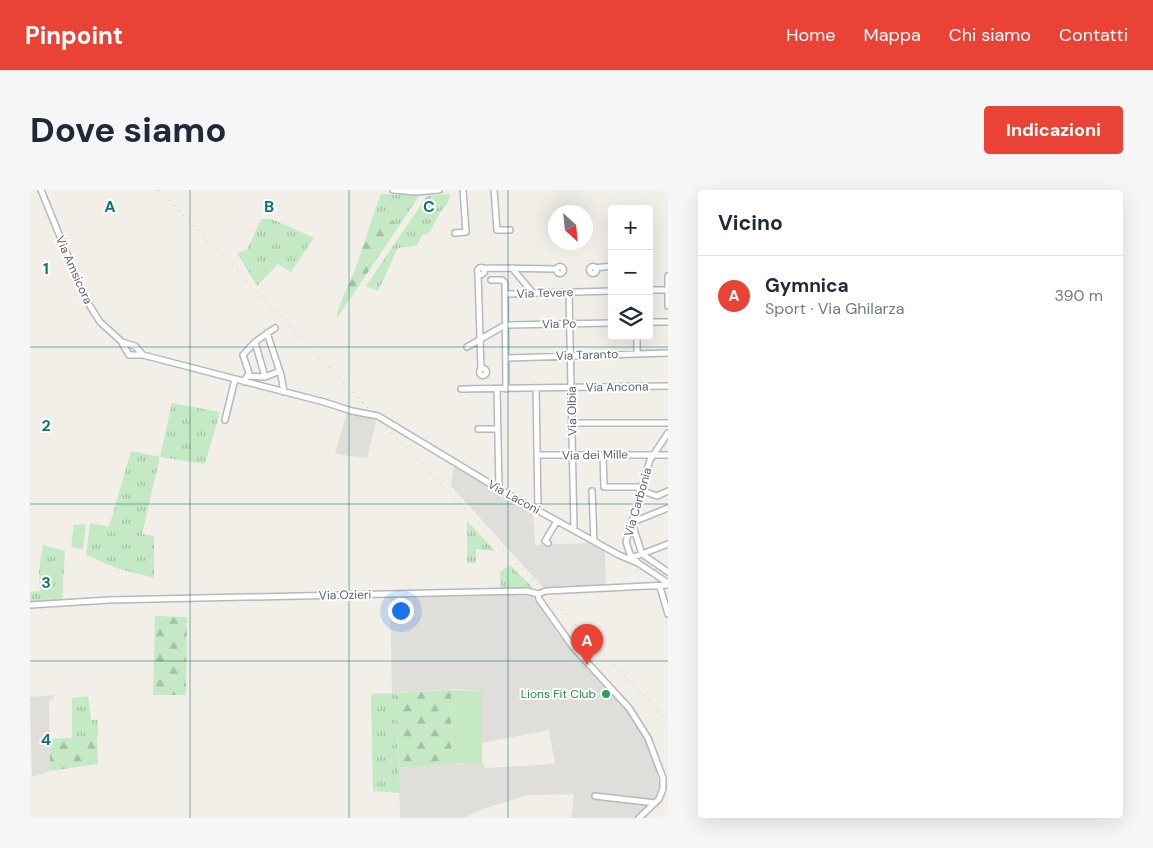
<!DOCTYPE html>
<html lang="it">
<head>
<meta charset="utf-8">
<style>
  :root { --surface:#fff; --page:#f6f6f7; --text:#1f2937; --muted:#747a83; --line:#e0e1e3; --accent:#ea4335 }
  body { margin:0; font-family:"DM Sans",sans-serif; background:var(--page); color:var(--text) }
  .controls { position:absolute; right:15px; top:15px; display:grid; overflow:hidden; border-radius:5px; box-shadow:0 5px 20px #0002 }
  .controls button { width:45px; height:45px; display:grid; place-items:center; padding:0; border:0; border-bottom:1px solid var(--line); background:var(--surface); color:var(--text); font:25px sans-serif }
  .compass { position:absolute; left:518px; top:15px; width:45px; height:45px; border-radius:50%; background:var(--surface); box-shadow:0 5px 20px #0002; rotate:153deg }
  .you { position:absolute; left:370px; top:420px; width:18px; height:18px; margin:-12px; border:4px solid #fff; border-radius:50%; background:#1a73e8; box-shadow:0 0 0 8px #1a73e833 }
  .badge { display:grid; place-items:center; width:32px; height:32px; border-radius:50%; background:var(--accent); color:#fff; font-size:16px; font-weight:700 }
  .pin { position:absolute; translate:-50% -41px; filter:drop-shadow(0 1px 2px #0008) }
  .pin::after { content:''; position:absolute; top:26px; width:18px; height:15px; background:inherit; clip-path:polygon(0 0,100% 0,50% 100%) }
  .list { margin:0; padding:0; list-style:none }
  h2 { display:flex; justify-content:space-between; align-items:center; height:65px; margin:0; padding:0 20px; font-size:21px }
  h2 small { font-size:16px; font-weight:400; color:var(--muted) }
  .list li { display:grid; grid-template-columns:32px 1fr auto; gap:15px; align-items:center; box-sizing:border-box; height:80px; padding:0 20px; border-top:1px solid var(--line) }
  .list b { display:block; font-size:19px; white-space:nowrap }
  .list p { margin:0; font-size:16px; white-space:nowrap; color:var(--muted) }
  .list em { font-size:16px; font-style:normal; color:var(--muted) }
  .icon { flex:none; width:28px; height:28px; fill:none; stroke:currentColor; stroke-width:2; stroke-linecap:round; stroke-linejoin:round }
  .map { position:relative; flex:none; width:638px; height:628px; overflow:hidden; border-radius:5px }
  header { display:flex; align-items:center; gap:30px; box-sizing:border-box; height:70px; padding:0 25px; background:var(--accent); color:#fff }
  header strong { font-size:24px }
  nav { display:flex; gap:28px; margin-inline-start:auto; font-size:18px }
  .intro { display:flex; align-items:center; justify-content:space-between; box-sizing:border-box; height:120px; padding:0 30px }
  h1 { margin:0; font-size:35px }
  .button { padding:12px 22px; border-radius:5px; background:var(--accent); color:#fff; font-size:18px; font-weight:700 }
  main { display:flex; gap:30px; padding:0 30px }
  aside { flex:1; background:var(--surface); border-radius:5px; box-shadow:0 5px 20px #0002 }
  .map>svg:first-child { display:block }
  .industrial { fill:#e0deda }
  .grass { fill:url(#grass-tufts) }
  .forest { fill:url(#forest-firs) }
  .park { fill:#c5e8c5 }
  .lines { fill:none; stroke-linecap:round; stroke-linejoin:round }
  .minor-casing { stroke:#b5b8bc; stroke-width:8 }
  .minor { stroke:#fff; stroke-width:5 }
  .rail { stroke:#b6b7b8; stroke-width:1; stroke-dasharray:1 6; stroke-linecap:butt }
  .grid { fill:none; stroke:#0f766e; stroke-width:1; stroke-opacity:0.55 }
  .leisure-dot { fill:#2e9e5b; stroke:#fff; stroke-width:2 }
  .labels { text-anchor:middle; stroke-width:4; stroke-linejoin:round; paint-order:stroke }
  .street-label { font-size:12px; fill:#5f6368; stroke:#fff }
  .leisure-label { font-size:12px; fill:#27864d; stroke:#fff; text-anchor:end }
  .grid-label { font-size:16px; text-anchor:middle; font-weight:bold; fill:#0f766e; stroke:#fff; stroke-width:4; stroke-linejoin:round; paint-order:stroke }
</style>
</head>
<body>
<header>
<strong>Pinpoint</strong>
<nav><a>Home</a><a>Mappa</a><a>Chi siamo</a><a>Contatti</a></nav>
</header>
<div class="intro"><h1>Dove siamo</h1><a class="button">Indicazioni</a></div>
<main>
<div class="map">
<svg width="638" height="628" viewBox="0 0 638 628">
  <defs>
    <pattern id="grass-tufts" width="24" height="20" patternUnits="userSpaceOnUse" patternTransform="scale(1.25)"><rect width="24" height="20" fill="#c5e8c5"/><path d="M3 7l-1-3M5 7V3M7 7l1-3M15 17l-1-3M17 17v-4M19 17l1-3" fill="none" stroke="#a3c0a4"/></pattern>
    <pattern id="forest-firs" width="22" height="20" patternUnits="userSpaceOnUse" patternTransform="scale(1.25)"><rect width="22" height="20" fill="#c5e8c5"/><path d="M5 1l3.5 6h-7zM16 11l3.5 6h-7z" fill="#a3c0a4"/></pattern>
  </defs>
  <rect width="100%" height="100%" fill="#f1efe8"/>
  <path class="industrial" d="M317,222L342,227L346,232L337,268L305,264Z
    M424,276L503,323L505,355L559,353L575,362L576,399L518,403L421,296Z
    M422,402L503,406L526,441L557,478L613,536L631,598L626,609L607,628H541L544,604L498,605L452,619L433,628H370L369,578L454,572V578L525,574L519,540L452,553V501L427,499L362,503L360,406Z
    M24,505V509L19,510L20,581L2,587L0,507Z"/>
  <path class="grass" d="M351,4L389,6L369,36L345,20Z
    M420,4C419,15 413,17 408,26C404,32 404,38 398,44L392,45L387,56L368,58L348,101L336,96L397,6Z
    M231,29H242L284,48L261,82L248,74L227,96L207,63L217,60Z
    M142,213L190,222L175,274L130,267L112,344L124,346V388L86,378L56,365L60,333L79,337L101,261L130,267Z
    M437,331L465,361L446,359V373H437Z
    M13,355L35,361L32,411L0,413V402L10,401L9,381Z
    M480,375L503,398L471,400L470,382Z
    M365,503L370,603L343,601L341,504Z
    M58,506L61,530H68V546L42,548V508Z"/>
  <path class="forest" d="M345,20L369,36L307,128V122L326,77Z
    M125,426L157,427L156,505H123Z
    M421,500L422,574L369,578L365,503Z
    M67,546L68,574L20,581V549Z"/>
  <path class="park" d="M56,334L53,359L41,357L44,335Z
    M421,500L452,501V572L422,574Z"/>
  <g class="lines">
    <g class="minor-casing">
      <path id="minor" d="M11,0L55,108L70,132L91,151L99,165H113L294,212L322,221L348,226L469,299L589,365L608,373L638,393
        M363,0L386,2L409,0
        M464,0L467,40H480
        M425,43L436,42L433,0
        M526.5 80a3.5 3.5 0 1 1 7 0a3.5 3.5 0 1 1-7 0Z
        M559.5 80a3.5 3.5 0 1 1 7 0a3.5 3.5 0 1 1-7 0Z
        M447.5 81a3.5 3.5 0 1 1 7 0a3.5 3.5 0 1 1-7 0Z
        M452,78L527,79
        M482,78L503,103
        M565,78L582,76
        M448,83L451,179
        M638,86V116
        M461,90H472L475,93L476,199
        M619,100H638
        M539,102L544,340
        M475,104L582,101
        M619,132H638
        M237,143L251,185L254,202
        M607,146V163
        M92,152L105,156L113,165
        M225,152L235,187
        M437,157L475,135L582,133
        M476,168L638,163
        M449.5 182a3.5 3.5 0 1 1 7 0a3.5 3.5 0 1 1-7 0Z
        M220,186L213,165L225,152L245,138
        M214,192L217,186L235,187L250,181
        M506,198L508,320
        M431,199L638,196
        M467,199L469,299
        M195,230L205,189
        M542,233H638
        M448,239H468
        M507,265H638
        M573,265L574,297H607L610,300L627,306L638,301
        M562,301L564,351
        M603,328L608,330L638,318
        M602,333L612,364L638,382
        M518,353L515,351L527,331
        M604,367L638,354
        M608,373L600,364L596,352L620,270L638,243
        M630,397L638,424
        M508,404L509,409L543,457L599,518L618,548L633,588V599L629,609L609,628
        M0,415L79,410L497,401L508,404L516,401L638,395
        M565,606L625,613"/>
    </g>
    <use href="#minor" class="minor"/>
    <path class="rail" d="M129,0L638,531"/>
  </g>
  <path class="grid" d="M160,0V628M319,0V628M478,0V628M0,157H638M0,314H638M0,471H638"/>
  <circle class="leisure-dot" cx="576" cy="504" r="5"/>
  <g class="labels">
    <g class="street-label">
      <text transform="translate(44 80) rotate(66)" y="4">Via Amsicora</text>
      <text transform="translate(515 103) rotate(-2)" y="4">Via Tevere</text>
      <text transform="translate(529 134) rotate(-1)" y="4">Via Po</text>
      <text transform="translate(557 165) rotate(-2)" y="4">Via Taranto</text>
      <text transform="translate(587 197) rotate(-1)" y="4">Via Ancona</text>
      <text transform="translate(542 221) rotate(-91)" y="4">Via Olbia</text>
      <text transform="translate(565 265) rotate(-1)" y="4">Via dei Mille</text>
      <text transform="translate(484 307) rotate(29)" y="4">Via Laconi</text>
      <text transform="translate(608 312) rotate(-74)" y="4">Via Carbonia</text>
      <text transform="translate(315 405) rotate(-1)" y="4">Via Ozieri</text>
    </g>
    <g class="leisure-label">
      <text x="566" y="508">Lions Fit Club</text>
    </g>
  </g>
  <g class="grid-label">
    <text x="80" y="22">A</text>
    <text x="239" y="22">B</text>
    <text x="399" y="22">C</text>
    <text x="16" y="84">1</text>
    <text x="16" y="241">2</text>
    <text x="16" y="398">3</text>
    <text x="16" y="555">4</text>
  </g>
</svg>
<div class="controls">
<button>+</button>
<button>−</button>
<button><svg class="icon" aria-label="layers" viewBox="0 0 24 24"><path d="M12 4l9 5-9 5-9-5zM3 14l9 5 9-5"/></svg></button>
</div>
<svg class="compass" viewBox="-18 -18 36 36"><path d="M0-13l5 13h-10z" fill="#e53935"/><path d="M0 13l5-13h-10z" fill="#747a83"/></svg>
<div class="you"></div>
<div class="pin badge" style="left:557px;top:475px">A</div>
</div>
<aside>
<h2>Vicino<small></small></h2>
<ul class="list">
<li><span class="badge">A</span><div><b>Gymnica</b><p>Sport · Via Ghilarza</p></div><em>390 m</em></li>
</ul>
</aside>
</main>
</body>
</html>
